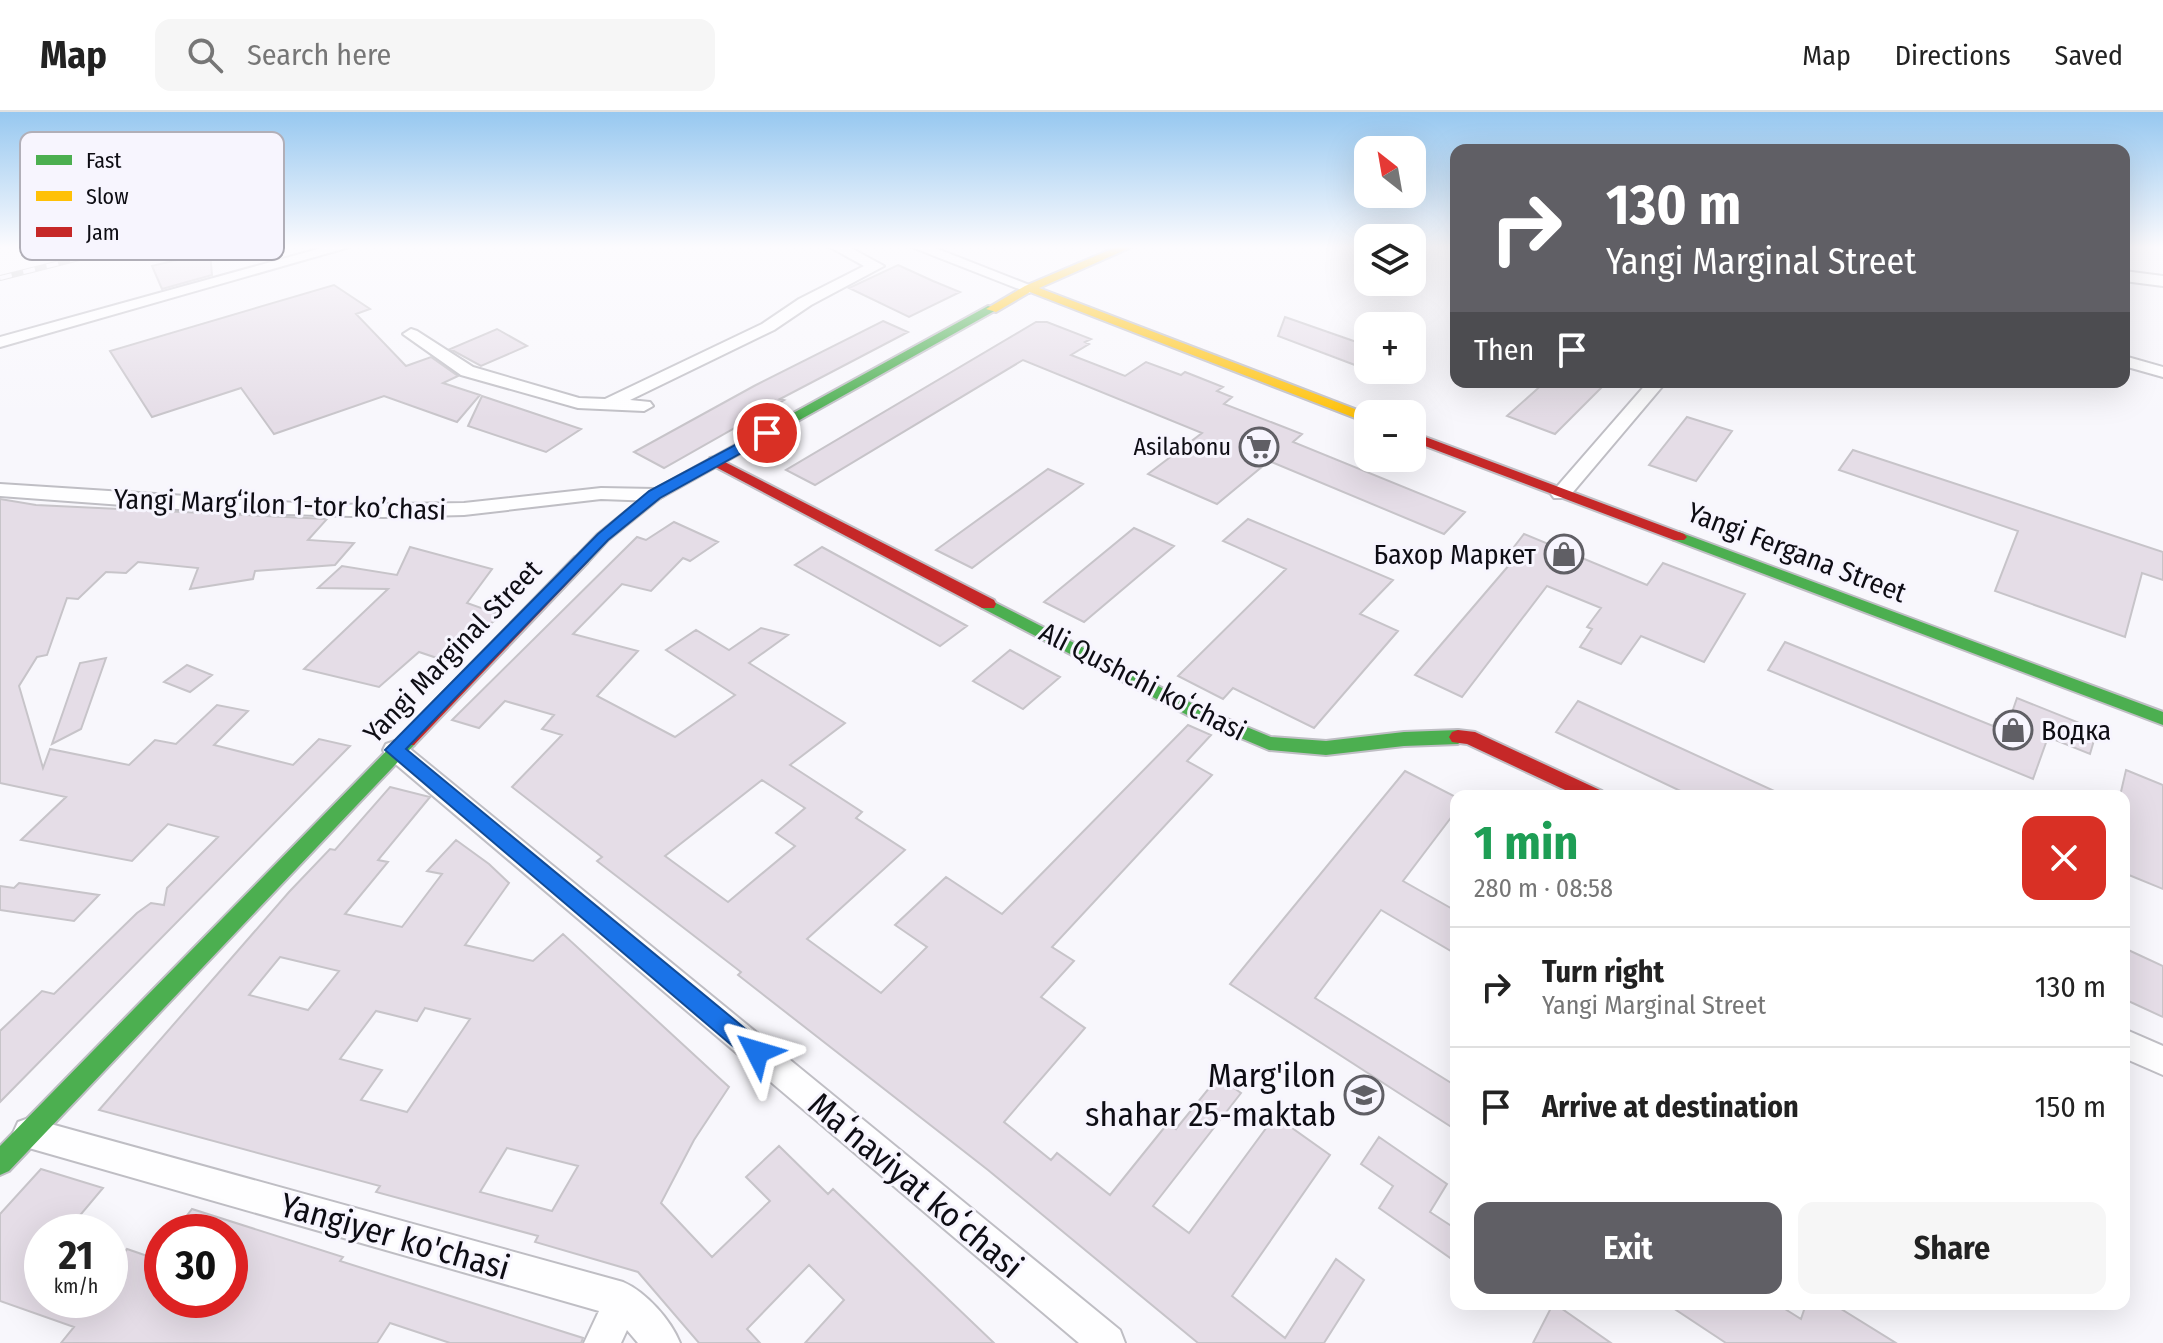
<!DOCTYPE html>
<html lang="en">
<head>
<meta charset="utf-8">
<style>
  body { margin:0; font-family:"Fira Sans Condensed",sans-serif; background:#f6f6f6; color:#222; height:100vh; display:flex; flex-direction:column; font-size:30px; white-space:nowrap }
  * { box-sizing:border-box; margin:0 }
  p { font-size:26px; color:#767676 }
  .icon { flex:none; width:44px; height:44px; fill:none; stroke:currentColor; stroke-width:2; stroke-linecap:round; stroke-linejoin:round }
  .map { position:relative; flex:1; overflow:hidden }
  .details { position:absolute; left:1450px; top:678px; width:680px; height:520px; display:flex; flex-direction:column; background:#fff; border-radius:16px; box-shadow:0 8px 32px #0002 }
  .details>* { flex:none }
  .hud { position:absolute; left:1450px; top:32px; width:680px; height:244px; border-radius:16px; box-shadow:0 8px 32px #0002; background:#605f65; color:#fff; overflow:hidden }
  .needle { width:52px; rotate:329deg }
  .buttons { position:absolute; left:1354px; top:24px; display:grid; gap:16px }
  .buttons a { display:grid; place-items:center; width:72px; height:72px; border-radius:16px; background:#fff; box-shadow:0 8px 32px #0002; font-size:40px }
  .speed { position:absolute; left:24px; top:1102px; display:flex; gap:16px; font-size:40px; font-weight:700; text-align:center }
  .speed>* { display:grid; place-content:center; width:104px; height:104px; border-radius:50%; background:#fff; box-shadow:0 8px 32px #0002; line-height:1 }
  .speed small { font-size:20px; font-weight:400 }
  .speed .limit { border:12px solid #d22; background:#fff; color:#111 }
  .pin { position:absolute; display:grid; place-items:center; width:68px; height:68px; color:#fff; margin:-34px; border:4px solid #fff; border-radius:50%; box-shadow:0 2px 8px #0007 }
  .me { position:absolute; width:88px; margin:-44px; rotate:310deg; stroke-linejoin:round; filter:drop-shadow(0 0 6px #0008) }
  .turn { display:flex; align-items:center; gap:28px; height:168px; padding:0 24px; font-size:36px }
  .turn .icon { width:104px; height:104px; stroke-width:2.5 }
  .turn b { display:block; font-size:56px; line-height:68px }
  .then { display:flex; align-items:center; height:76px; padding:0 24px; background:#0003; gap:16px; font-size:30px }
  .round { display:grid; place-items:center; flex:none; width:84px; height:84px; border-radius:16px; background:#f6f6f6 }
  .headline { display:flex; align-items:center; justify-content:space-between; height:136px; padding:0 24px }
  h1 { font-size:48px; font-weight:700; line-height:60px; color:#1e9e55 }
  .action { display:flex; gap:16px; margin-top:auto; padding:16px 24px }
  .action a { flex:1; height:92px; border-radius:16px; background:#605f65; color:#fff; font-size:32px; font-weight:700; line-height:92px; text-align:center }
  .action a+a { background:#f6f6f6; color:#222 }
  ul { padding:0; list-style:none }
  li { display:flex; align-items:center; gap:24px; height:120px; padding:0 24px; border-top:2px solid #e0e0e0 }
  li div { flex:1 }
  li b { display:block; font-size:30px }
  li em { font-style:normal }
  header { display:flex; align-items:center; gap:48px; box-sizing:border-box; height:112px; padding:0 40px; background:#fff; border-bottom:2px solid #e0e0e0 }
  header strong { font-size:38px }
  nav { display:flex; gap:44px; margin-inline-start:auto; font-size:28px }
  .search { width:560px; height:72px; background:#f6f6f6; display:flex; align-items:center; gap:20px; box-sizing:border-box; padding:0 28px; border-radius:16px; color:#767676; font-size:30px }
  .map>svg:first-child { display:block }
  .building { fill:#e5dde7; stroke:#c7c4c9; stroke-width:2; fill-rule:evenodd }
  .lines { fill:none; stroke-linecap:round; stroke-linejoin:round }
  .street-casing { stroke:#bfbec4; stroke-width:4 }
  .fast-casing { stroke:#bfbec4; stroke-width:4 }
  .slow-casing { stroke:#bfbec4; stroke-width:4 }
  .jam-casing { stroke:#bfbec4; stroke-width:4 }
  .street { fill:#fefeff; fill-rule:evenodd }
  .fast { fill:#4caf50; fill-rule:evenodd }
  .slow { fill:#ffc107; fill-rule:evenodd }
  .jam { fill:#c62828; fill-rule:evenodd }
  .rail-casing { stroke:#bdbdbf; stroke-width:6 }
  .rail { stroke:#f7f5fe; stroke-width:4; stroke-dasharray:12; stroke-linecap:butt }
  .route { fill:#1a73e8; stroke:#114b97; stroke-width:2 }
  .labels { text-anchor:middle; stroke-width:6; stroke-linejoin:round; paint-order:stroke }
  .far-poi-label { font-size:24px; fill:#0e0d14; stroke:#f7f5fe; text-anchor:end }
  .street-label { font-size:28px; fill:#0e0d14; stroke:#f7f5fe }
  .poi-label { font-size:28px; fill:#0e0d14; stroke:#f7f5fe; text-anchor:end }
  .near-poi-label { font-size:34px; fill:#0e0d14; stroke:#f7f5fe; text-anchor:end }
  .near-street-label { font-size:34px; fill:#0e0d14; stroke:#f7f5fe }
  .key { fill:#f7f5fe; stroke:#b1afb8; stroke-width:2 }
  .key-label { font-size:22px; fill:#0e0d14 }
</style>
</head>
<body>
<header>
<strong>Map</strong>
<div class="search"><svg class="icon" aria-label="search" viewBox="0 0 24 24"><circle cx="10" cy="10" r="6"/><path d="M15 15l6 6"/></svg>Search here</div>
<nav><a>Map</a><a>Directions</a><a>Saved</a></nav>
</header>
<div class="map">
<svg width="2163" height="1231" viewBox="0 0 2163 1231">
  <rect width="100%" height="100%" fill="#f8f7fc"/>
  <!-- building -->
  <path class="building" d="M210,140L212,163L162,177L152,154Z
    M898,153L933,169L960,180L909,205L849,176Z
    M334,173L370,197L356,202L406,254L431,245L458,264L443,271L480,283L457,310L384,284L274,322L241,276L152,305L110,239Z
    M1285,205L1368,234V243L1355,253L1278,224Z
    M883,209L908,220L780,287L784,288L664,356L634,340L754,274Z
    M1036,210H1047L1091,227L1085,230L1089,232L1071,243L1125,264L1146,250L1181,263L1185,260L1223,275L1217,279L1232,285L1224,292L1302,322L1293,330L1465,400L1444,422L1269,349L1217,392L1148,362L1202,321L1023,248L815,373L786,358Z
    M497,217L527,234L481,254L450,237Z
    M1545,270H1607L1555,322L1507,304Z
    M482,284L581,317L546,340L468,314Z
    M1687,305L1732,319L1696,369L1649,353Z
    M1853,338L2163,440V468L2142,461L2125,525L1995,479L2018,419L1839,358Z
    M1048,357L1083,372L972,456L936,438Z
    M0,387L36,393L327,407L308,428L354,431L335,453L255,459L253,467L190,477L198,456L138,450L126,461L106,460L78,487L67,486L47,543L37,545L19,574L43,656L50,637L129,653L155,628L176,632L217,593L248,599L214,633L293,653L319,627L350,634L0,990V919L42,879L54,882L137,801L151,791L164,793L167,776L218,725L168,712L132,749L21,728L66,685L0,671Z
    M1248,407L1393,468L1360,502L1398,519L1314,616L1233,576L1223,587L1178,564L1286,457L1223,429Z
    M674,410L718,430L690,449L683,446L651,479L622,472L573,522L638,539L597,584L675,625L735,583L666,538L696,518L729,538L761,516L788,523L749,551L845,611L790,653L862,700L856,706L905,738L807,827L881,881L927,835L895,813L946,765L1002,802L1188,613L1211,623L1187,649L1212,663L1052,835L1074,849L1041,885L1085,916L1004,1010L1051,1048L1057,1041L1110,1083L1168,1011L1176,1017L1218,965L1241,981L1153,1094L1189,1121L1275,1004L1330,1043L1232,1184L1285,1226L1336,1147L1364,1168L1324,1231H1198L988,1058L738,863L741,860L597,749L602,745L512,675L562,623L542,617L554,603L505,589L479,616L452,608L637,425L646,428ZM762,668L805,696L776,721L795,734L728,790L665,744Z
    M1134,416L1174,434L1084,510L1044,490Z
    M1524,422L1647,473L1663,451L1745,482L1704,550L1641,524L1621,552L1580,535L1592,517L1587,515L1601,496L1547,474L1462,585L1415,563L1516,445L1510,440Z
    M410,435L492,457L467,491L501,503L446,549L419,540L379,575L304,557L388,477L318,476L342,454L397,463Z
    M822,435L967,514L940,534L795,453Z
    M1785,530L1993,614L1996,607L2008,612L2017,586L2097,618L2090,642L2048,625L2033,667L1768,558Z
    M1010,538L1060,565L1023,597L973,569Z
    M106,546L81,617L52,632L80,551Z
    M187,553L212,563L190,580L164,570Z
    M1578,589L1785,684H1691L1556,620Z
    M2126,658L2163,673V777L2124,761V684H2120Z
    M1405,659L1456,685V699L1403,769L1456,799V842L1381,798L1315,886L1456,974V1018L1230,872Z
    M390,675L430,685L378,748L388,750L345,802L402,815L442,762L427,759L456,728L489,752L509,771L465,833L533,849L563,822L729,975L694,1028L661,1091L712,1145L770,1089L746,1065L779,1034L828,1082L833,1077L994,1231H805L844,1188L809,1153L747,1217L760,1231H699L638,1160L535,1130L538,1124L376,1080L380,1074L99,998L289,780L330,737L335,738ZM280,845L339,859L308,898L249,883ZM425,896L470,907L407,1000L361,988L382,958L340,947L376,899L417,909ZM507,1036L578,1054L552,1099L480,1080Z
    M19,771L99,783L74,809L0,798V774L14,776Z
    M2124,836L2163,854V905L2124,887Z
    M1379,1025L1447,1072L1430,1100L1456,1117V1150L1379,1096L1393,1074L1361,1052Z
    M41,1057L103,1076L66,1120H42V1188H110V1158L127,1137L162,1149V1188H230V1120H174L192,1097L343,1145L340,1149L583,1226L581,1231H450L390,1211L377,1231H61L74,1215L0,1189V1102Z
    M1553,1192H1555L1611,1231H1533Z
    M1667,1192H1777L1801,1207L1806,1192H1833L1896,1231H1726Z"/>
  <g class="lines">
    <!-- street casing -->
    <g class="street-casing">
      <path id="street" d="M329,134H353L0,235V225Z
        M828,134H847L884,154L811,193L774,218L630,288L650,290L653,294L644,299L578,296L461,263L403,222L411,217L417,219L473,255L579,286L605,287L762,212L799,187L864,154Z
        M909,134H930L1037,176L1029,181L1024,179Z
        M2124,159L2163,164V174L2124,169Z
        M2124,244L2163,255V265L2124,254Z
        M1648,270H1666L1568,386H1554L1551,382L1554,378Z
        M0,372L328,393L464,391L601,376L655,377L665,383L655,389L601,387L464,403L383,405L218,400L0,384Z
        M395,629L404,632L1120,1218L1125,1231H1079L386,644L383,638L386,632Z
        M2124,917L2163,934V963L2124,946Z
        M29,1006L623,1170C646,1180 671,1208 680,1231H638L627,1218L621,1231H584L599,1199L29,1036L18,1032L13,1021L18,1010Z"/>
    </g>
    <!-- fast casing -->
    <g class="fast-casing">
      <path id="fast" d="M988,194L998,197L660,386L608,428L587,451H575L573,448L598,422L650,380Z
        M1679,420L2163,600V613L1674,428V422Z
        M988,487L1203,597L1271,625L1326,629L1404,620L1458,618L1467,625L1458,632L1404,634L1326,643L1269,638L1191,605L982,496L980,492L982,488Z
        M408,621L417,628L414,633L9,1059L0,1063V1034L402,623Z"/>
    </g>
    <!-- slow casing -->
    <g class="slow-casing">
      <path id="slow" d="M1119,134H1134L1039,176L1368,302V311L1030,180L996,200L986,197L1025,174Z"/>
    </g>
    <!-- jam casing -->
    <g class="jam-casing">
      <path id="jam" d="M1412,320L1684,422L1687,425L1684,428H1674L1412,329Z
        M715,345L994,488L996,492L994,496H982L710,352V346Z
        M581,443L589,448L587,451L414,633H402L399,628L402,623L575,445Z
        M1458,618L1475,620L1602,679L1604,684H1578L1467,632L1452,630L1449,625L1452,620Z"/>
    </g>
    <!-- street -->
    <use href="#street" class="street"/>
    <!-- fast -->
    <use href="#fast" class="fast"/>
    <!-- slow -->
    <use href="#slow" class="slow"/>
    <!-- jam -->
    <use href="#jam" class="jam"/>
    <!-- rail casing -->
    <g class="rail-casing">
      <path id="rail" d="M0,166L127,134"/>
    </g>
    <!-- rail -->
    <use href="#rail" class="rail"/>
  </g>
  <!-- sky -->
  <linearGradient id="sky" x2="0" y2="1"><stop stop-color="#97c8f0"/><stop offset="0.44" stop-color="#fcfbfe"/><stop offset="1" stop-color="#fcfbfe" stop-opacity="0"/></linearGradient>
  <rect width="2163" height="307" fill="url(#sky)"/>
  <!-- route -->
  <path class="route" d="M767,316L772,318V324L660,386L608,428L406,637L765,933L768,940L765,948L757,951L749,948L385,638L598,422L649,379Z"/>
  <!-- icons -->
  <defs>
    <g id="supermarket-ring" transform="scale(2)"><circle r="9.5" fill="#f7f5fe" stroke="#605f65" stroke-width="1.5"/><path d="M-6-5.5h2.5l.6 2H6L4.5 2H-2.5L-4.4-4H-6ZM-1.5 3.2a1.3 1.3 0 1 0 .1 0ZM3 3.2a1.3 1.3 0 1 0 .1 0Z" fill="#605f65"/></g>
    <g id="shop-ring" transform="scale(2)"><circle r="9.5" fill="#f7f5fe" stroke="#605f65" stroke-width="1.5"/><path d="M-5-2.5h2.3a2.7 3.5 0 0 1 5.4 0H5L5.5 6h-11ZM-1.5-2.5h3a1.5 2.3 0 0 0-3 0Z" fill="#605f65"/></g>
    <g id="school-ring" transform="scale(2)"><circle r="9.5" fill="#f7f5fe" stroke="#605f65" stroke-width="1.5"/><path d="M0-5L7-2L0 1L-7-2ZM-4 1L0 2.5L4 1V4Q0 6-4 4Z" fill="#605f65"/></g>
  </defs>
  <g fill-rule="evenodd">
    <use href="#supermarket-ring" x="1259" y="335"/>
    <use href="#shop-ring" x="1564" y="442"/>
    <use href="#shop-ring" x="2013" y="618"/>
    <use href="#school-ring" x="1364" y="983"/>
  </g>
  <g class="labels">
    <!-- far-poi labels -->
    <g class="far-poi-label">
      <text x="1231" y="343">Asilabonu</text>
    </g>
    <!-- street labels -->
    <g class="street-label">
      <text transform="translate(280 392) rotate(2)" y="10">Yangi Margʻilon 1-tor koʼchasi</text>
      <text transform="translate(1797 440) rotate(21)" y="10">Yangi Fergana Street</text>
      <text transform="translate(452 539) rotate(-46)" y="10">Yangi Marginal Street</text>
      <text transform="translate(1143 569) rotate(27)" y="10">Ali Qushchi koʻchasi</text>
    </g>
    <!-- poi labels -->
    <g class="poi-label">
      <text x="1536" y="452">Бахор Маркет</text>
      <text x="2041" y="628" text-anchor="start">Водка</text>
    </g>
    <!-- near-poi labels -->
    <g class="near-poi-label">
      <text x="1336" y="975">Marg'ilon<tspan x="1336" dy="39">shahar 25-maktab</tspan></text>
    </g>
    <!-- near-street labels -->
    <g class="near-street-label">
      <text transform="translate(916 1073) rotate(40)" y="12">Maʻnaviyat koʻchasi</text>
      <text transform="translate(395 1124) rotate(16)" y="12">Yangiyer ko'chasi</text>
    </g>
  </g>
  <!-- legend -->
  <rect x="20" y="20" width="264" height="128" rx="12" class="key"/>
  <rect x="36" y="43" width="36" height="10" fill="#4caf50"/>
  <rect x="36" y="79" width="36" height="10" fill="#ffc107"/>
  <rect x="36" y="115" width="36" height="10" fill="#c62828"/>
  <g class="key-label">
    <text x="86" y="56">Fast</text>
    <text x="86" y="92">Slow</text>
    <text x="86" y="128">Jam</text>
  </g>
</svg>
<div class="buttons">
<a><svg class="needle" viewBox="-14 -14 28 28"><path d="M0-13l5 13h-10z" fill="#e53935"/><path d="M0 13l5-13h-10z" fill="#767676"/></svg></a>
<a><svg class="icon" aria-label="layers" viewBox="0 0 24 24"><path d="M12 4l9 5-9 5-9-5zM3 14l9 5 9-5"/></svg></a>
<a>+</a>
<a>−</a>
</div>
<div class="speed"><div>21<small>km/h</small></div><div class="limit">30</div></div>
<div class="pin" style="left:767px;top:321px;background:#d93025"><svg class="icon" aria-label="arrive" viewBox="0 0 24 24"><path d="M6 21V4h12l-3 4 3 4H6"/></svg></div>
<svg class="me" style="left:757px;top:940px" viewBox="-20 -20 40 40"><path d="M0-17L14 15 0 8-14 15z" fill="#1a73e8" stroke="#fff" stroke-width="4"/></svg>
<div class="hud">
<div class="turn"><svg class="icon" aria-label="right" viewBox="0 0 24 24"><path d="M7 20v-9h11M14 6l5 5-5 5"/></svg><div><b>130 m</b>Yangi Marginal Street</div></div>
<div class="then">Then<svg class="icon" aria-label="arrive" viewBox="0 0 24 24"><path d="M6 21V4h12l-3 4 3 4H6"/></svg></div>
</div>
<section class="details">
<div class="headline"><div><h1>1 min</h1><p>280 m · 08:58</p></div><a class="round" style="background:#d93025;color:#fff"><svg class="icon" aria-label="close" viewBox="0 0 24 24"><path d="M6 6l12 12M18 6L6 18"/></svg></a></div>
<ul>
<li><svg class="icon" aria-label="right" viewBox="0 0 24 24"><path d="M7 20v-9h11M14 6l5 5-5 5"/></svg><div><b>Turn right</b><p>Yangi Marginal Street</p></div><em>130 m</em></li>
<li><svg class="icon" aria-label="arrive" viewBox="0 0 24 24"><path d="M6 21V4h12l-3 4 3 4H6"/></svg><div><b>Arrive at destination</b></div><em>150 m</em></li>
</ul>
<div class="action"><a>Exit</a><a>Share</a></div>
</section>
</div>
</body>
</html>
